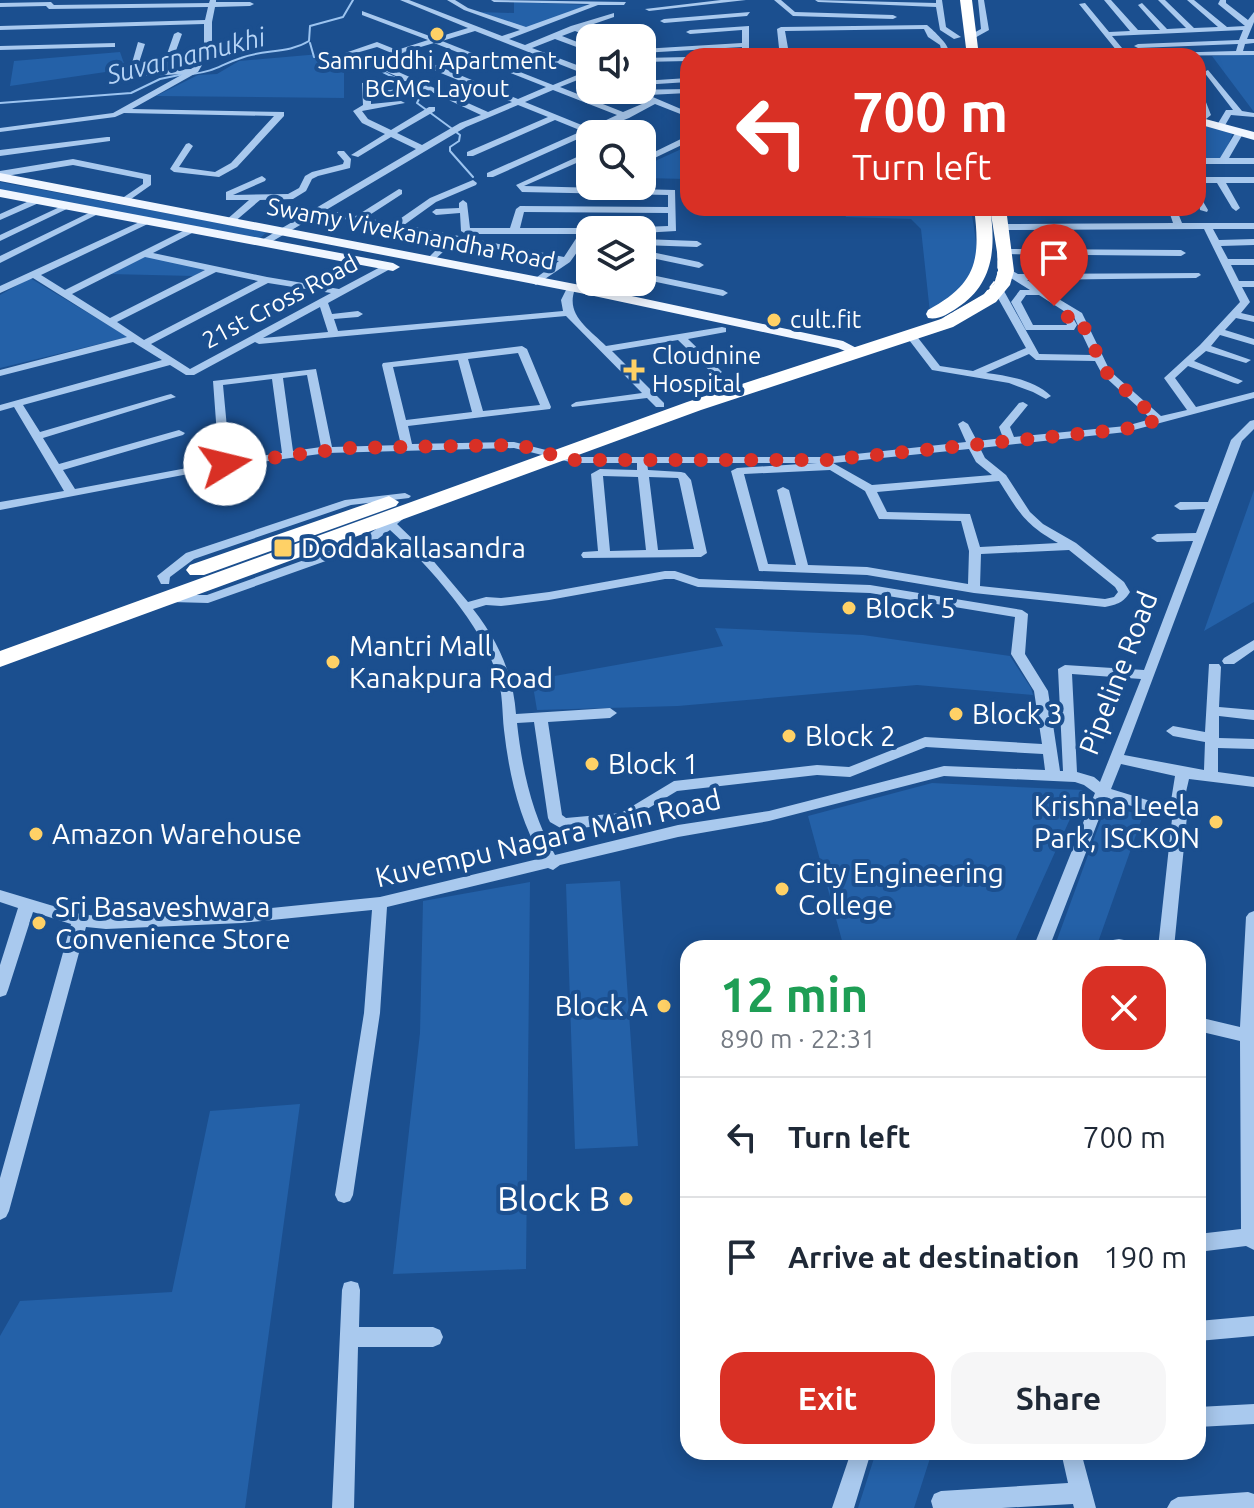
<!DOCTYPE html>
<html lang="en">
<head>
<meta charset="utf-8">
<style>
  body { margin:0; font-family:Ubuntu,sans-serif; background:#f6f6f7; color:#1f2937; height:100vh; display:flex; flex-direction:column; font-size:30px; white-space:nowrap }
  * { box-sizing:border-box; margin:0 }
  p { font-size:26px; color:#747a83 }
  .icon { flex:none; width:44px; height:44px; fill:none; stroke:currentColor; stroke-width:2; stroke-linecap:round; stroke-linejoin:round }
  .map { position:relative; flex:1; overflow:hidden }
  .drawer { position:absolute; left:680px; top:940px; width:526px; height:520px; display:flex; flex-direction:column; background:#fff; border-radius:24px; box-shadow:0 4px 20px #0003 }
  .drawer>* { flex:none }
  .banner { position:absolute; left:680px; top:48px; width:526px; height:168px; border-radius:24px; box-shadow:0 4px 20px #0003; background:#d93025; color:#fff; overflow:hidden }
  .buttons { position:absolute; left:576px; top:24px; display:grid; gap:16px }
  .buttons a { display:grid; place-items:center; width:80px; height:80px; border-radius:16px; background:#fff; box-shadow:0 4px 20px #0003; font-size:40px }
  .pin { position:absolute; display:grid; place-items:center; width:68px; height:68px; color:#fff; margin:-82px -34px; border-radius:50% 50% 50% 0; rotate:-45deg; box-shadow:0 0 8px #0007 }
  .pin .icon { rotate:45deg }
  .me { position:absolute; width:88px; margin:-44px; rotate:81deg; stroke-linejoin:round; filter:drop-shadow(0 0 6px #0008) }
  .turn { display:flex; align-items:center; gap:28px; height:168px; padding:0 40px; font-size:36px }
  .turn .icon { width:104px; height:104px; stroke-width:2.5 }
  .turn b { display:block; font-size:56px; line-height:68px }
  .round { display:grid; place-items:center; flex:none; width:84px; height:84px; border-radius:24px; background:#f6f6f7 }
  .overview { display:flex; align-items:center; justify-content:space-between; height:136px; padding:0 40px }
  h1 { font-size:48px; font-weight:600; line-height:60px; color:#1e9e55 }
  .action { display:flex; gap:16px; margin-top:auto; padding:16px 40px }
  .action a { flex:1; height:92px; border-radius:24px; background:#d93025; color:#fff; font-size:32px; font-weight:600; line-height:92px; text-align:center }
  .action a+a { background:#f6f6f7; color:#1f2937 }
  ul { padding:0; list-style:none }
  li { display:flex; align-items:center; gap:24px; height:120px; padding:0 40px; border-top:2px solid #e0e1e3 }
  li div { flex:1 }
  li b { display:block; font-size:30px }
  li em { font-style:normal }
  .map>svg:first-child { display:block }
  .green { fill:#2461a8 }
  .lines { fill:none; stroke-linecap:round; stroke-linejoin:round }
  .stream { stroke:#9cc4f0; stroke-width:2 }
  .minor { fill:#a9c9ee; fill-rule:evenodd }
  .major { fill:#f0f6ff; fill-rule:evenodd }
  .highway { fill:#fff; fill-rule:evenodd }
  .rail-far1 { stroke:#fff; stroke-width:2; stroke-dasharray:8 3; stroke-linecap:butt }
  .rail { stroke:#fff; stroke-width:3; stroke-dasharray:14 6; stroke-linecap:butt }
  .route { stroke:#d93025; stroke-width:14; stroke-dasharray:0 25.2 }
  .poi-dot { fill:#ffd166; stroke:#1b4f8f; stroke-width:3 }
  .labels { text-anchor:middle; stroke-width:8; stroke-linejoin:round; paint-order:stroke }
  .far-poi-label { font-size:24px; fill:#fff; stroke:#1b4f8f; text-anchor:start }
  .far-street-label { font-size:24px; fill:#fff; stroke:#1b4f8f }
  .far-water-label { font-size:26px; font-style:italic; fill:#b5d3f5; stroke:#1b4f8f }
  .poi-label { font-size:28px; fill:#fff; stroke:#1b4f8f; text-anchor:start }
  .street-label { font-size:28px; fill:#fff; stroke:#1b4f8f }
  .near-poi-label { font-size:34px; fill:#fff; stroke:#1b4f8f; text-anchor:end }
</style>
</head>
<body>
<div class="map">
<svg width="1254" height="1508" viewBox="0 0 1254 1508">
  <rect width="100%" height="100%" fill="#1b4f8f"/>
  <!-- green -->
  <path class="green" d="M514,2L588,5L526,28L479,12L514,13Z
    M120,52L126,69L10,86L14,61Z
    M320,54L344,69V98L156,96L198,75L217,74L239,61Z
    M1254,54V112L1212,56Z
    M1198,123L1233,133L1222,160L1199,159Z
    M688,146V179L642,178V167Z
    M0,182L267,232L259,239L0,190Z
    M842,208H971C981,276 984,269 930,313L921,229L911,219L846,217Z
    M144,256L206,269L194,276L109,274Z
    M30,278L128,337L0,368V295Z
    M1254,490V602L1204,631Z
    M715,628L863,635L1010,656L1031,688L1033,695L917,685L678,706L537,710L532,680L723,646Z
    M932,783L1083,790L1012,948H844L808,816Z
    M1106,806L1143,815L1096,948H1054Z
    M620,881L638,1146L575,1149L566,884Z
    M530,882L526,1269L393,1274L420,1033L423,901Z
    M300,1104L245,1508H0V1336L20,1301L172,1292L210,1111Z
    M876,1452H932L914,1508H858Z"/>
  <g class="lines">
    <!-- stream -->
    <path class="stream" d="M310,43L314,57L355,58L395,78
      M192,74C217,71 219,65 241,58C264,49 288,54 309,41L310,26L343,17L353,0
      M415,91L420,97L417,103L451,128
      M0,103L131,93L160,79L184,74
      M456,132L460,135L459,141L450,147V151L473,177"/>
    <!-- minor -->
    <path class="minor" d="M210,0H216V2H250L254,4L250,6L215,7L212,22V48L198,72L132,109L284,112V116L237,167L219,177L174,172L170,169L186,144L189,143L193,146L179,167L215,172L231,163L274,116L124,113L115,117L0,132V128L113,113L183,74L128,77L138,42L145,44L136,72L161,71L174,34L178,32L182,34L169,70L191,69L204,48V24L0,30V26L205,20L208,7L49,9L46,6L0,7V3L51,2L54,5L209,3Z
      M400,0H409L502,36L520,30L464,10L447,0H455L468,8L526,27L590,4L494,2L491,0L626,2L624,5H598L509,39L525,45L571,26L614,13V17L582,28L605,38H594L575,31L562,36L590,47V52L555,39L532,48L590,70V75L560,87L623,112L649,101L626,90L688,89V93L648,95L688,112V117L655,104L629,118L596,131L601,134H589L493,177H487V173L582,131L555,120L473,156H467V152L548,117L518,105L466,127L326,210L356,216L399,189L402,190V194L365,218L394,223L430,198L473,180L477,183L476,185L436,202L404,225L564,257L579,234H466L461,231L460,213L436,215L432,212L436,209L459,208V203L463,200L467,203L470,228H510L516,209L520,206L668,207V195L522,192L516,185L590,151V157L524,186L675,190L676,231L642,233V230H637L642,227L668,226V213L524,212L520,228H583L588,224L594,230H590V234L570,262L536,285L531,282L533,280L559,261L455,241L431,263L426,260L447,239L319,214L266,245H260V241L416,149L391,137L358,157L351,155L385,134L362,123L353,111L363,105L362,83L398,77L345,53L377,42L397,50L428,40L362,15V11L435,38L468,28ZM475,31L582,73L553,85L442,41ZM434,43L546,87L518,99L404,52ZM377,47L512,102L488,112L356,53ZM406,81L417,86L370,93V85ZM425,89L481,115L460,123L422,145L397,133L435,111V107H429L391,130L368,119L362,111L405,103L401,101L371,104V98ZM553,90L617,115L589,128L525,102Z
      M721,0H746L649,11L645,9Z
      M774,0H781L795,12L893,15L897,17L893,19L793,16Z
      M815,0L936,3V0H942L946,27L961,37L954,39L940,30L936,7L818,2Z
      M978,0H984L989,30L971,40L967,38L968,36L981,29Z
      M1104,0H1111L1138,30H1160L1138,5L1142,3L1167,29L1186,28L1158,0H1165L1194,28L1218,27L1187,0H1194L1227,27L1245,26L1218,4L1220,0H1226V3L1248,20L1254,12V22L1247,39H1254V43L1245,44L1243,51H1254V55L1121,56L1079,4L1085,3L1109,32L1130,31ZM1243,30L1239,40L1138,44L1134,46L1138,48L1238,44L1236,51L1127,54L1112,36Z
      M750,12L747,16L664,23L660,21L664,19Z
      M927,25C931,28 948,44 948,49H962V53L787,52L779,48L777,29L781,27ZM924,29L928,37L940,45L941,49L788,48L785,31Z
      M749,26V56H741L742,47L642,53V49L742,43V30L690,34L686,32L690,30Z
      M115,43V47H112L0,50V46Z
      M972,49L1097,54L1101,56L969,53V49Z
      M688,57V61L642,62V58Z
      M1208,70L1242,111L1254,113V117L1231,115L1224,127H1218L1217,125L1226,110H1233L1204,72Z
      M688,78V82L642,85V81Z
      M1198,90L1202,92L1211,115L1201,123H1198L1203,115L1198,102Z
      M1237,130L1244,132L1229,158H1254V164H1198V158H1220Z
      M107,137H110V141L0,156V150Z
      M685,137H688V142L642,164V158Z
      M338,151H344L351,159L350,168L318,176L312,179L306,191L293,199L260,200L233,223L225,221L249,200H226V192L262,176L266,179L265,181L233,195L288,194L299,188L305,176L312,172L343,164L344,161L337,153Z
      M73,159L151,175V185L124,204L121,203V199L143,184V179L73,165L0,177V171Z
      M1198,177H1254V183H1226L1240,208L1236,211L1232,208L1217,183H1198Z
      M38,197L41,198V202L0,220V214Z
      M1198,197L1201,198L1208,210L1207,212L1200,210Z
      M66,204L73,206L0,241V235Z
      M1168,208H1176L1182,223H1254V229H1213L1219,240L1254,239V245L1221,246L1228,259H1254V265H1231L1239,281H1254V287H1242L1250,302L1241,313L1254,316V322L1236,318L1225,330L1254,339V345L1220,335L1211,346L1251,360L1246,363L1206,351L1194,361L1243,381L1238,384L1234,383L1188,366L1175,378L1196,407L1254,392V398L1126,432L980,448L985,458L1006,475L1030,512L1043,524L1076,543L1124,582L1130,592C1123,603 1118,604 1105,607L974,593L867,575L759,571L731,471L737,468L817,463H647L648,470L681,472L685,473L691,480L707,553L701,557L583,558L581,555L583,552L598,551L591,474L600,469L637,470V463H574L514,448L327,453L225,467L0,510V502L64,491L14,407L0,411V405L162,360L133,342L0,376V370L127,337L33,278L0,293V286L146,219L154,221L41,275L65,290L193,226L198,229L196,231L153,253L267,277L339,289L386,264H392V268L328,303L332,314L358,311L363,314L358,317L334,319L338,331L563,311L561,300L568,286L576,288L590,275L592,282L583,291L575,289C565,315 589,329 606,346L722,327L726,328V332L688,339L722,372L717,375L713,374L678,340L612,351L664,403V407H656L647,398L572,407L571,405L576,402L642,393L566,316L259,344L255,342L194,375H186L170,365L23,405L40,432L167,395L171,394L176,397L43,438L59,464L179,430L185,433L183,435L63,470L75,489L219,462L213,381L316,369L332,447L401,445L382,365L383,363L522,346L527,349L551,407L550,409L408,426L412,444L514,442L574,457H828L966,442L958,424L963,421L968,424L977,441L1003,438L999,427L1019,403L1023,402L1028,405L1010,427L1014,437L1126,426L1151,419L1102,374L1095,361L1036,360L1029,354L986,373C1009,376 1034,380 1051,396L1046,399L1033,392L1009,383L932,370L906,336L915,334L940,366L973,371L1026,348L994,291L999,288L1004,291L1039,354L1092,355L1074,317L1072,316L1077,325L1074,330H1026L1011,302L1020,290H1030L1003,273V269H1009L1018,274L1199,273L1201,275L1196,278L1027,280L1082,313L1110,371L1161,416L1187,410L1164,378L1200,345L1240,302L1204,229L1002,230L997,227L1002,224L1173,223ZM145,257L205,270L110,318L72,294ZM216,272L258,281L144,340L117,322ZM268,283L331,293L190,369L151,344ZM1026,295H1039L1070,315L1063,317L1067,325H1033L1021,302ZM320,307L328,332L263,338ZM518,353L540,405L483,411L468,359ZM458,360L472,412L406,420L393,367ZM307,375L321,447L293,451L283,378ZM272,379L282,453L230,460L223,385ZM969,449L976,462L992,475L872,485L833,463ZM830,470L865,491L879,519L961,521L969,551L968,584L867,567L808,565L789,490L783,487L777,490L796,565L768,564L744,474ZM603,476L638,477L646,550L610,551ZM649,477L678,478L679,480L694,549L658,550ZM999,481C1019,512 1024,524 1058,543L980,547L970,514L887,512L877,492ZM1069,550L1115,587L1118,592L1114,597L1105,599L980,586L981,554Z
      M95,210L102,212L0,263V256Z
      M642,239L697,241L702,244L697,247L642,245Z
      M1005,249L1181,250L1186,253L1181,256L1002,254V250Z
      M642,250L699,262L704,265L699,268L642,256Z
      M642,273L723,290L728,293L723,296L642,279Z
      M1254,420V429L1242,441L1124,755L1204,770L1205,742L1173,736L1166,731L1173,726L1205,732L1209,664H1219L1221,667L1219,707L1254,710V720L1219,716V738L1254,739V749L1218,748V772L1254,777V787L1189,779L1183,805L1178,810L1185,812L1187,816L1174,948H1158L1172,819L1107,798L1049,948H1033L1095,793L1084,785L1075,782L944,776L769,821L678,837L560,865L553,870L548,868L387,907L380,1013L353,1195L350,1201L344,1203L338,1201L335,1195L364,1013L372,910L242,923L106,929L86,927L9,1211L6,1217L0,1220V1178L71,924L33,912L8,990L6,995L0,997V965L18,908L0,902V890L80,914L106,917L242,911L380,897L542,858C519,819 509,774 504,730C502,712 503,693 497,675C483,626 428,565 390,530L368,546L208,603L172,602L166,598L168,595H207L360,540L397,515L403,519L397,524L425,551L468,602L486,597L501,598L549,592L665,571H675L699,579L870,585L1022,610L1028,614L1025,654L1048,691L1060,771H1063L1058,669L1065,665L1144,670L1193,541L1157,542L1151,538L1157,534L1196,533L1205,509L1180,510L1174,506L1180,502H1208L1231,440L1250,421ZM665,579H674L698,587L870,593L1015,617L1011,654L1034,691L1042,744L925,737L849,767L817,765L674,781L621,813L566,818L562,815L548,722L610,718L617,713L610,708L516,714C513,673 498,641 473,609L486,605L501,606L549,600ZM1072,674L1141,679L1100,782L1094,777L1077,772ZM534,722L548,818L550,822L564,830L624,823L677,791L817,775L850,777L926,747L1043,754L1045,770L944,766L769,811L678,825L555,855C532,815 522,769 517,723ZM1121,764L1175,776L1170,807L1111,789Z
      M405,493L411,496L409,498L351,505L194,559L170,577L169,584H161L157,576L186,553L345,500Z
      M1254,640V650L1234,664H1224L1222,661L1224,658Z
      M1254,911V1250L1246,1246L1198,1252V1234L1241,1229L1240,1041L1198,1031V1017L1240,1027L1246,917L1249,913Z
      M1119,939L1139,943L1141,948H1113L1111,945L1113,940Z
      M351,1281L358,1283L360,1290L359,1327H433L440,1330L443,1337L440,1344L433,1347H358L354,1508H332L342,1290L344,1283Z
      M1254,1316V1336L1198,1341V1321Z
      M1254,1404V1424L1198,1427V1407Z
      M851,1452H871L854,1508H832Z
      M1061,1452H1081L1096,1508H1074L1073,1504L1002,1508H933L931,1501L934,1494L941,1491L1068,1483Z
      M1248,1492L1254,1494V1508H1167L1171,1501L1178,1497Z"/>
    <!-- major -->
    <path class="major" d="M1198,117L1254,132V140L1198,124Z
      M0,173L580,285L843,341L864,352L857,356L838,348L580,293L0,181Z
      M0,189L393,263L400,267L393,271L0,197Z"/>
    <!-- highway -->
    <path class="highway" d="M960,0H972L979,56H967Z
      M974,208H990C996,248 994,284 957,308C948,314 939,320 928,318L926,314L928,310C976,284 981,261 974,208Z
      M990,208H1006L1014,271L1010,285L996,302L953,327L701,410L0,667V651L687,402L941,319L984,294L994,284L998,271L997,252Z
      M389,496L399,502L396,506L204,575H190L186,570L190,565Z"/>
    <!-- rail-far1 -->
    <path class="rail-far1" d="M962,0L969,56
      M281,552L626,427L936,323L984,296L998,277L999,252L993,208"/>
    <!-- rail -->
    <path class="rail" d="M0,654L286,550"/>
  </g>
  <g class="lines">
    <!-- route -->
    <path class="route" d="M225,464L347,448L514,445C535,447 552,457 574,460H828L1126,429L1158,420L1106,372L1078,315L1068,317L1054,306"/>
  </g>
  <!-- markers -->
  <g class="poi-dot">
    <circle cx="437" cy="34" r="8"/>
    <circle cx="774" cy="320" r="8"/>
    <path d="M630 358h8v8h8v8h-8v8h-8v-8h-8v-8h8z"/>
    <rect x="273" y="538" width="20" height="20" rx="4"/>
    <circle cx="849" cy="608" r="8"/>
    <circle cx="333" cy="662" r="8"/>
    <circle cx="956" cy="714" r="8"/>
    <circle cx="789" cy="736" r="8"/>
    <circle cx="592" cy="764" r="8"/>
    <circle cx="1216" cy="822" r="8"/>
    <circle cx="36" cy="834" r="8"/>
    <circle cx="782" cy="889" r="8"/>
    <circle cx="39" cy="923" r="8"/>
    <circle cx="664" cy="1006" r="8"/>
    <circle cx="626" cy="1199" r="8"/>
  </g>
  <g class="labels">
    <!-- far-poi labels -->
    <g class="far-poi-label">
      <text x="437" y="69" text-anchor="middle">Samruddhi Apartment<tspan x="437" dy="28">BCMC Layout</tspan></text>
      <text x="790" y="328">cult.fit</text>
      <text x="652" y="364">Cloudnine<tspan x="652" dy="28">Hospital</tspan></text>
    </g>
    <!-- far-street labels -->
    <g class="far-street-label">
      <text transform="translate(411 234) rotate(11)" y="8">Swamy Vivekanandha Road</text>
      <text transform="translate(280 302) rotate(-28)" y="8">21st Cross Road</text>
    </g>
    <!-- far-water labels -->
    <g class="far-water-label">
      <text transform="translate(186 56) rotate(-14)" y="9">Suvarnamukhi</text>
    </g>
    <!-- poi labels -->
    <g class="poi-label">
      <text x="301" y="558">Doddakallasandra</text>
      <text x="865" y="618">Block 5</text>
      <text x="349" y="656">Mantri Mall<tspan x="349" dy="32">Kanakpura Road</tspan></text>
      <text x="972" y="724">Block 3</text>
      <text x="805" y="746">Block 2</text>
      <text x="608" y="774">Block 1</text>
      <text x="1200" y="816" text-anchor="end">Krishna Leela<tspan x="1200" dy="32">Park, ISCKON</tspan></text>
      <text x="52" y="844">Amazon Warehouse</text>
      <text x="798" y="883">City Engineering<tspan x="798" dy="32">College</tspan></text>
      <text x="55" y="917">Sri Basaveshwara<tspan x="55" dy="32">Convenience Store</tspan></text>
      <text x="648" y="1016" text-anchor="end">Block A</text>
    </g>
    <!-- street labels -->
    <g class="street-label">
      <text transform="translate(1118 673) rotate(-69)" y="10">Pipeline Road</text>
      <text transform="translate(548 838) rotate(-13)" y="10">Kuvempu Nagara Main Road</text>
    </g>
    <!-- near-poi labels -->
    <g class="near-poi-label">
      <text x="610" y="1211">Block B</text>
    </g>
  </g>
</svg>
<div class="buttons">
<a><svg class="icon" aria-label="sound" viewBox="0 0 24 24"><path d="M4 9h4l5-4v14l-5-4H4zM17 9q2 3 0 6"/></svg></a>
<a><svg class="icon" aria-label="search" viewBox="0 0 24 24"><circle cx="10" cy="10" r="6"/><path d="M15 15l6 6"/></svg></a>
<a><svg class="icon" aria-label="layers" viewBox="0 0 24 24"><path d="M12 4l9 5-9 5-9-5zM3 14l9 5 9-5"/></svg></a>
</div>
<div class="pin" style="left:1054px;top:306px;background:#d93025"><svg class="icon" aria-label="arrive" viewBox="0 0 24 24"><path d="M6 21V4h12l-3 4 3 4H6"/></svg></div>
<svg class="me" style="left:225px;top:464px" viewBox="-20 -20 40 40"><circle r="19" fill="#fff"/><path d="M0-13L10 11 0 6-10 11z" fill="#d93025"/></svg>
<div class="banner">
<div class="turn"><svg class="icon" aria-label="left" viewBox="0 0 24 24"><path d="M17 20v-9H6M10 6l-5 5 5 5"/></svg><div><b>700 m</b>Turn left</div></div>
</div>
<section class="drawer">
<div class="overview"><div><h1>12 min</h1><p>890 m · 22:31</p></div><a class="round" style="background:#d93025;color:#fff"><svg class="icon" aria-label="close" viewBox="0 0 24 24"><path d="M6 6l12 12M18 6L6 18"/></svg></a></div>
<ul>
<li><svg class="icon" aria-label="left" viewBox="0 0 24 24"><path d="M17 20v-9H6M10 6l-5 5 5 5"/></svg><div><b>Turn left</b></div><em>700 m</em></li>
<li><svg class="icon" aria-label="arrive" viewBox="0 0 24 24"><path d="M6 21V4h12l-3 4 3 4H6"/></svg><div><b>Arrive at destination</b></div><em>190 m</em></li>
</ul>
<div class="action"><a>Exit</a><a>Share</a></div>
</section>
</div>
</body>
</html>
